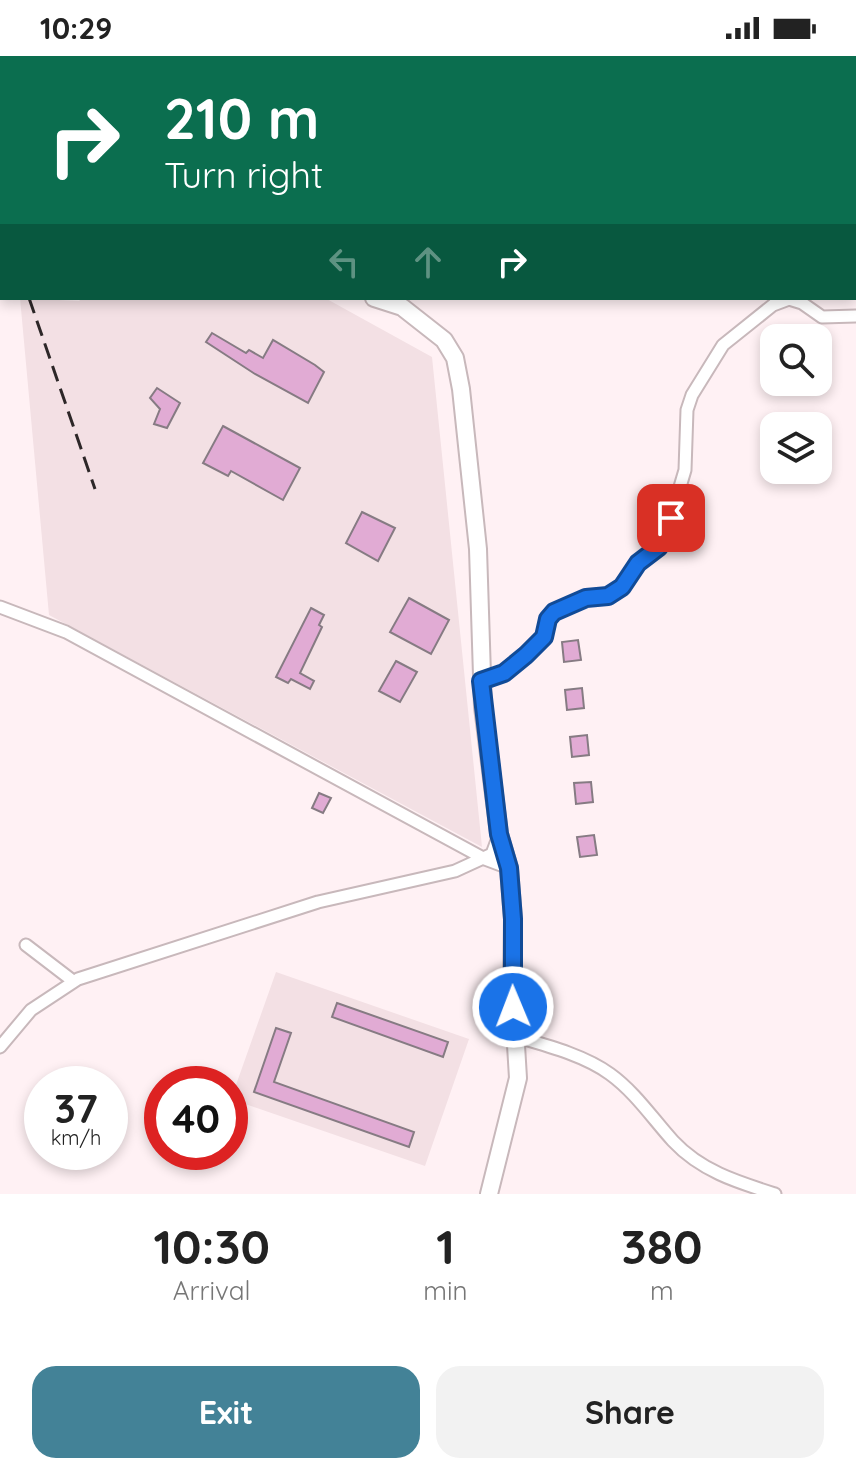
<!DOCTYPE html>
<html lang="en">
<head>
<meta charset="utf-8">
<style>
  body { margin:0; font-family:Quicksand,sans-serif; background:#f2f2f2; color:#222; height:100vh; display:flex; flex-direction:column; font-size:30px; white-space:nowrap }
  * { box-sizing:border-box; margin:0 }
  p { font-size:26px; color:#767676 }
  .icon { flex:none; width:44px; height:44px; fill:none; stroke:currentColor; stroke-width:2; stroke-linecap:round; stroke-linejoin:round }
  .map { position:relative; height:1138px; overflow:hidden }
  .sheet { display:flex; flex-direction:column; background:#fff; flex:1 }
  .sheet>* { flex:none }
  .guide { position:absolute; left:0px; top:0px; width:856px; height:244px; box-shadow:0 4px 12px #0003; background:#0b6e4f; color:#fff; overflow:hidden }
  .buttons { position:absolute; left:760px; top:268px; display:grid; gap:16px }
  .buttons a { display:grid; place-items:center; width:72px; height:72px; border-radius:16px; background:#fff; box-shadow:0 4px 12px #0003; font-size:40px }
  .speed { position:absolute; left:24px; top:1010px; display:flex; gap:16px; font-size:40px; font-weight:700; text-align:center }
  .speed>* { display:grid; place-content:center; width:104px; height:104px; border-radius:50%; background:#fff; box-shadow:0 4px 12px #0003; line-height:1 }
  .speed small { font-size:20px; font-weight:400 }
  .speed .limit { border:12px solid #d22; background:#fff; color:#111 }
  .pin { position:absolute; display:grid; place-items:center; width:68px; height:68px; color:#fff; margin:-34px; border-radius:16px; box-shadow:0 4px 12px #0006 }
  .me { position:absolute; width:88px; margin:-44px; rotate:359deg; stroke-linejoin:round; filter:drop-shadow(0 0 6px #0008) }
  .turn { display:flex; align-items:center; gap:28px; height:168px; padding:0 32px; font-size:36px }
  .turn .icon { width:104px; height:104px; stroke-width:2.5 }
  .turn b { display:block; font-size:56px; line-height:68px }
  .lanes { display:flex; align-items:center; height:76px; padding:0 32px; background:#0003; justify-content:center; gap:40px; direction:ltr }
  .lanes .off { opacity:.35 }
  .eta { display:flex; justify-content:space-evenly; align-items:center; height:136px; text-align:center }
  .eta b { font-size:48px; font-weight:700; line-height:56px }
  .button { display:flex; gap:16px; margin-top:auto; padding:16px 32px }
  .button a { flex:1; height:92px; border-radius:24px; background:#438297; color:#fff; font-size:32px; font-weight:700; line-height:92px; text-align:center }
  .button a+a { background:#f2f2f2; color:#222 }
  .status { display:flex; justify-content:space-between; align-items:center; height:56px; padding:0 40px; background:#fff; direction:ltr }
  .status svg { height:22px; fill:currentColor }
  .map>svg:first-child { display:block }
  .built { fill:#f3e0e4 }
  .building { fill:#e1abd4; stroke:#867b83; stroke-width:2 }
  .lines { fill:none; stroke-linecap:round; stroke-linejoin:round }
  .street-casing { stroke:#c8b8bb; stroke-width:15 }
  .secondary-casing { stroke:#c8b8bb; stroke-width:20 }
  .street { stroke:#fff; stroke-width:11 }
  .secondary { stroke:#fff; stroke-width:16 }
  .rail { stroke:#2d2728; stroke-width:3; stroke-dasharray:16 8; stroke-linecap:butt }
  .route-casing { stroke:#114b97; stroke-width:20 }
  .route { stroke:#1a73e8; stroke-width:14 }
</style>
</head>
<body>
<div class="status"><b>10:29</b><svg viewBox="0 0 49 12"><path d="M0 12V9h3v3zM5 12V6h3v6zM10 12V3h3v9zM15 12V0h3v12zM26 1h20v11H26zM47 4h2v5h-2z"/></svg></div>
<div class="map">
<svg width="856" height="1138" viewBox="0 0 856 1138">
  <rect width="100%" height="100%" fill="#fff1f4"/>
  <!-- built -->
  <path class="built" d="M20,242L79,245L82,242H325L432,301L482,791L49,559Z
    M276,916L469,983L425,1110L231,1043Z"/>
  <!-- building -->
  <path class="building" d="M212,277L246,297L249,294L263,302L273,284L315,309L324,316L308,347L255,318L206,286Z
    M157,332L180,347L167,372L154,368L160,353L150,342Z
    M223,370L300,412L283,444L231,415L228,420L203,407Z
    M362,456L395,472L378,505L346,487Z
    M409,542L449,564L431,598L390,576Z
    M311,552L324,559L319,569L322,571L300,617L314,625L310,633L291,623L288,627L276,621Z
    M578,584L581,604L564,606L562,586Z
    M396,605L417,616L400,646L379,635Z
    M582,632L584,652L567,654L565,634Z
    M587,679L589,699L572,701L570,681Z
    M591,726L593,746L576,748L574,727Z
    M319,737L331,742L323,757L312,752Z
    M594,779L597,799L580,801L577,781Z
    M337,947L448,986L443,1001L332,961Z
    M276,972L291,977L274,1026L414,1076L409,1091L254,1036Z"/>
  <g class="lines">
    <!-- street casing -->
    <g class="street-casing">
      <path id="street" d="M40,0L45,2
        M531,0V2
        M760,0L761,2
        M827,2L828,0
        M0,102L2,100
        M854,115H856
        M0,551L66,576L485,803L509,812
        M481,625C503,617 528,604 542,583C548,574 545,562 555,556C574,543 596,545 614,537L638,507L659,491L666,478L685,414L687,354L692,339L723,289L773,249L789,243L802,247L822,261L856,260
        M26,889L73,925
        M514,980C545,989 584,999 610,1018C635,1036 653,1063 673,1085C701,1115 737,1126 775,1138
        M0,991L31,954L78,923L318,846L455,815L492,798L499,779"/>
    </g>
    <!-- secondary casing -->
    <g class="secondary-casing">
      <path id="secondary" d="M167,2L168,0
        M374,242L402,251L444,284L455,302L461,333L478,493L483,651L499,778L509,812L513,863L512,923L518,1022L489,1138"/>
    </g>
    <!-- street -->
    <use href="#street" class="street"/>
    <!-- secondary -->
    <use href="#secondary" class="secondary"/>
    <!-- rail -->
    <path class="rail" d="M0,193L2,195
      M29,242L95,433"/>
  </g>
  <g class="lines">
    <!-- route casing -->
    <g class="route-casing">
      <path id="route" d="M513,951V863L509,812L499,778L481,625L504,617L526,599L544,581L548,563L554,556L586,542L608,540L622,531L638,507L659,491L671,462"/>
    </g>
    <!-- route -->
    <use href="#route" class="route"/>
  </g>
</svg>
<div class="buttons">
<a><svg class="icon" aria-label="search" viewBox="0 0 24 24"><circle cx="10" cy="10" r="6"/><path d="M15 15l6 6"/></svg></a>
<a><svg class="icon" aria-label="layers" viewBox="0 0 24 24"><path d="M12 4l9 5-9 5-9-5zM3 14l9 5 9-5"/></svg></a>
</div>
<div class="speed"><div>37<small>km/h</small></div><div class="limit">40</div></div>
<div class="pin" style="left:671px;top:462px;background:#d93025"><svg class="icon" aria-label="arrive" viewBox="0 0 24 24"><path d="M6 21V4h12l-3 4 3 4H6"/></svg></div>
<svg class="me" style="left:513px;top:951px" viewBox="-20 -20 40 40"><circle r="17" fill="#1a73e8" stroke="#fff" stroke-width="3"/><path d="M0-11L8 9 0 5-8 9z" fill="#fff"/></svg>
<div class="guide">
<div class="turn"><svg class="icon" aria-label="right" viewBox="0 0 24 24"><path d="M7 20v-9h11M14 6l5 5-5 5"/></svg><div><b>210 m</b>Turn right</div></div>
<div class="lanes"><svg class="icon off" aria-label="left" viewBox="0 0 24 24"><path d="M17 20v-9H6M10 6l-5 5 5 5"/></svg><svg class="icon off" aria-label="ahead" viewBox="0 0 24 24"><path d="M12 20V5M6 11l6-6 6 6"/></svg><svg class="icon" aria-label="right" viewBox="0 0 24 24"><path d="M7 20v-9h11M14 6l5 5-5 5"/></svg></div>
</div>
</div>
<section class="sheet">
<div class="eta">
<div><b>10:30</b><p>Arrival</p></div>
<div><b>1</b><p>min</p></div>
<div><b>380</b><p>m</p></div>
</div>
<div class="button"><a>Exit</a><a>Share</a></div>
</section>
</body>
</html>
